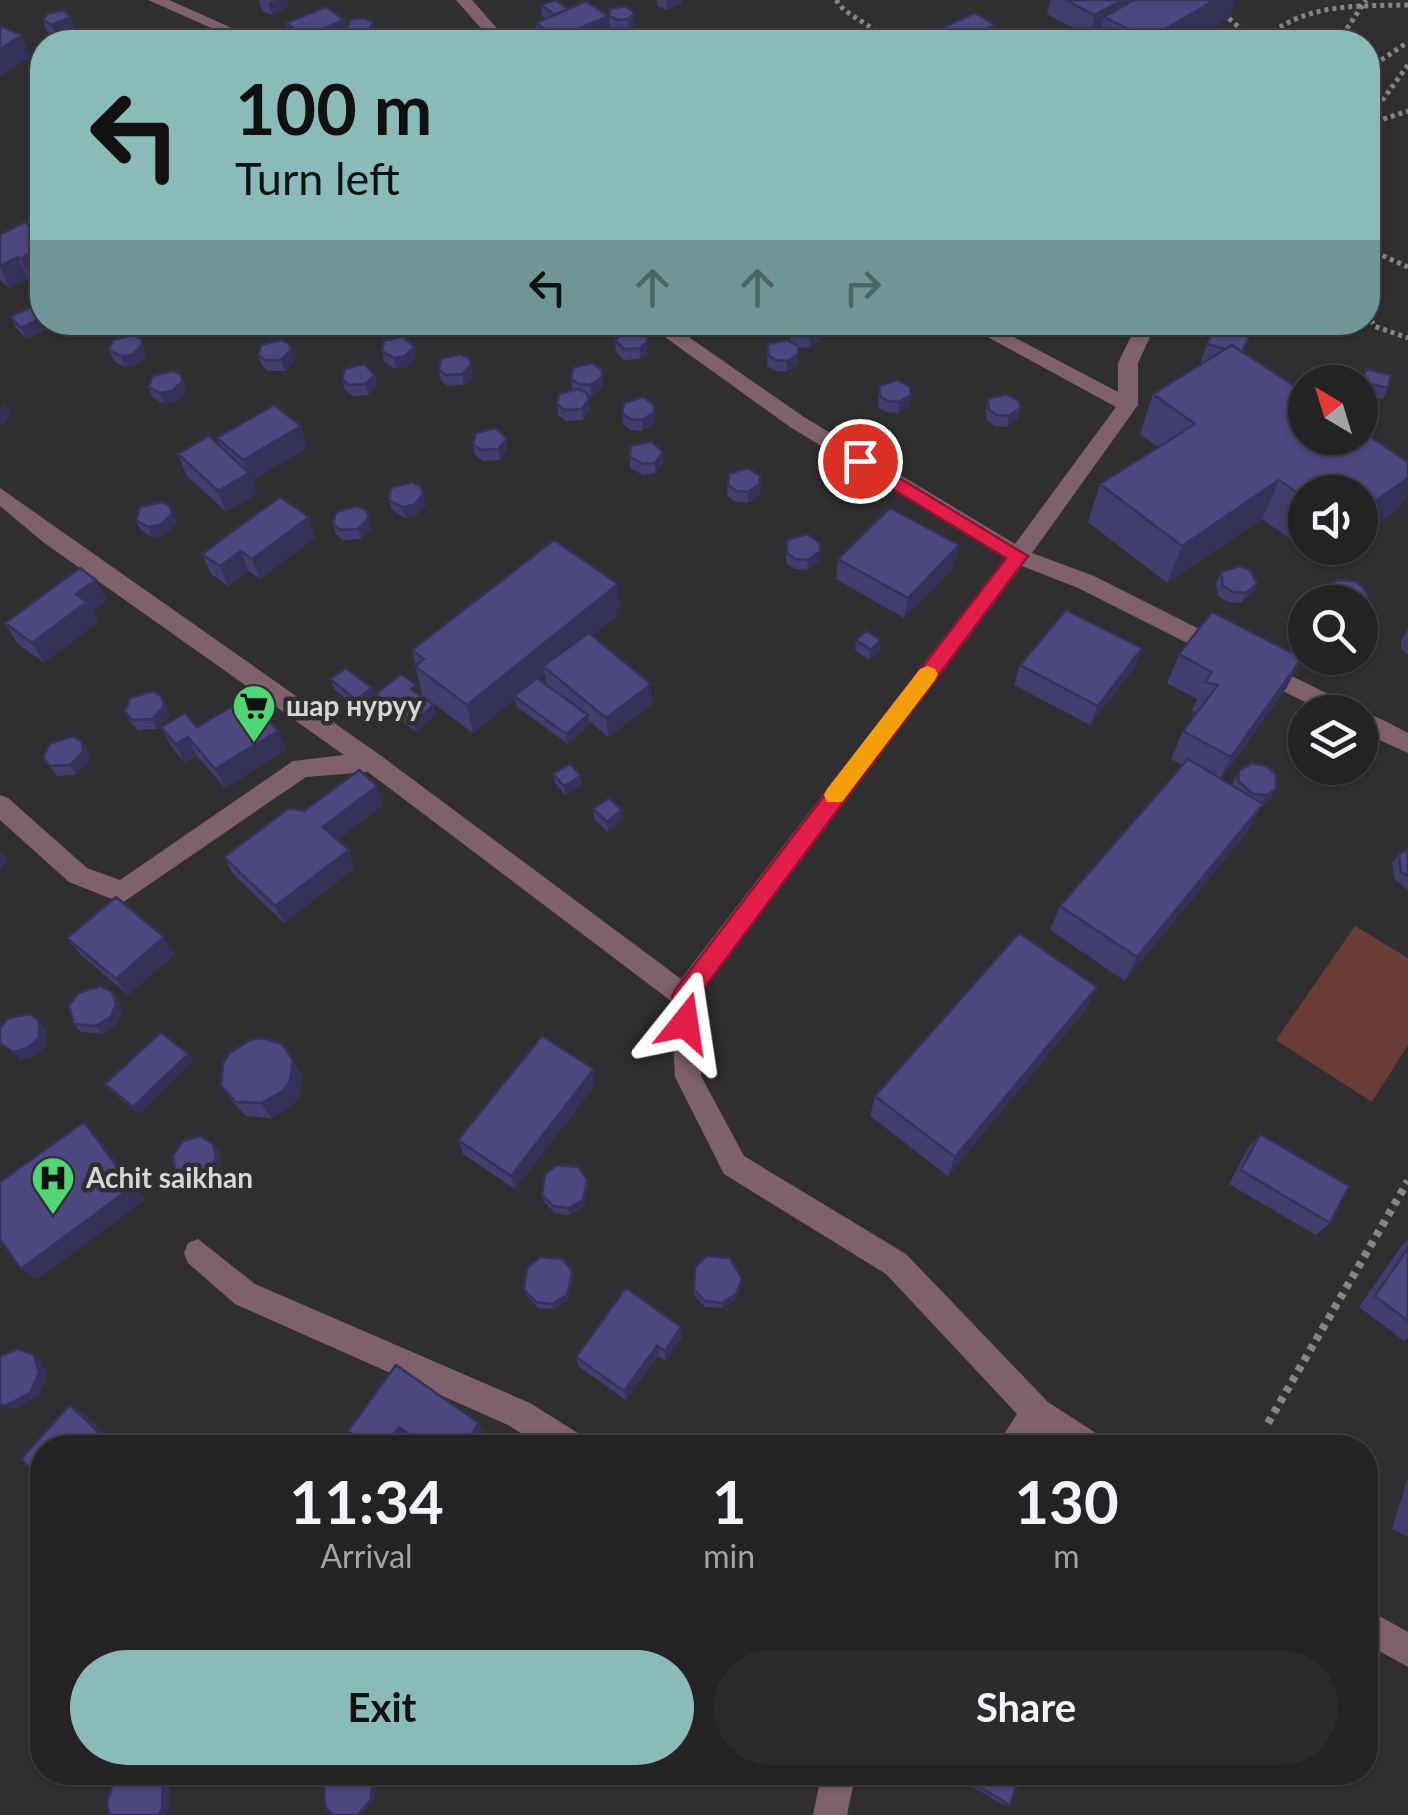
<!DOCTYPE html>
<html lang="en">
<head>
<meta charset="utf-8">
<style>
  body { margin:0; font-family:Lato,sans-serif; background:#2c2a2c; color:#f1f3f6; height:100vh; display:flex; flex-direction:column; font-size:38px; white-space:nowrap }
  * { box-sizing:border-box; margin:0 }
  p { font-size:32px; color:#a3a4a6 }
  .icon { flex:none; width:55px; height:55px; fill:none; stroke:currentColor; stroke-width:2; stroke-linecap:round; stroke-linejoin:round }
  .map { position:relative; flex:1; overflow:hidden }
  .details { position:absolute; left:30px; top:1435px; width:1348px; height:350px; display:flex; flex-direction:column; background:#242224; border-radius:40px; box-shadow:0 2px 8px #0004,0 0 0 2px #413f41 }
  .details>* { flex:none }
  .hud { position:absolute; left:30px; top:30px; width:1350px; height:305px; border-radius:40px; box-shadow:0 2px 8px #0004,0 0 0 2px #413f41; background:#8bbbb9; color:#111; overflow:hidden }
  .needle { width:65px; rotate:322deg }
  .tools { position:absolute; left:1288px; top:365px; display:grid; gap:20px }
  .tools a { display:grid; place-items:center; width:90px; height:90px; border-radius:50%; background:#242224; box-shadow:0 2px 8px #0004,0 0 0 2px #413f41; font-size:50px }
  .pin { position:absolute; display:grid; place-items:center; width:85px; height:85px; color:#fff; margin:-42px; border:5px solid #fff; border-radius:50%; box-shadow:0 2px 10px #0007 }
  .me { position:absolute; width:110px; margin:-55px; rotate:15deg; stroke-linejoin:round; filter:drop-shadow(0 0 8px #0008) }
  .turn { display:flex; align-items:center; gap:35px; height:210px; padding:0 40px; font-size:45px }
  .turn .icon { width:130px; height:130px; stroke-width:2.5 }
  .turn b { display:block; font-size:70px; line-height:85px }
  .lanes { display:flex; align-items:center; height:95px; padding:0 40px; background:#0003; justify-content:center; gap:50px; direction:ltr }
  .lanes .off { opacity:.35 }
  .eta { display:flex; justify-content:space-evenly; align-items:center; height:170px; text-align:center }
  .eta b { font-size:60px; font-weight:700; line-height:70px }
  .primary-button { display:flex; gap:20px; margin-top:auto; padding:20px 40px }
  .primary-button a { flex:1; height:115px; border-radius:60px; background:#8bbbb9; color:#111; font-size:40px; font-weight:700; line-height:115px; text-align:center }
  .primary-button a+a { background:#2c2a2c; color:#f1f3f6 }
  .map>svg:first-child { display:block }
  .green { fill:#693c36 }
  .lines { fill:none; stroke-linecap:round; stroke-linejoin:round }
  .path-far1 { stroke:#868486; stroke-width:5; stroke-dasharray:4 4; stroke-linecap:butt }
  .path { stroke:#868486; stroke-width:8; stroke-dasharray:6 6; stroke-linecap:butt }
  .minor { fill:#7f616c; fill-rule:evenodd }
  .wall { fill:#413d6d; fill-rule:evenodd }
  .shaded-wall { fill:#353259 }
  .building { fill:#4c477f; stroke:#353259; stroke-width:2.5 }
  .route { fill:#e11d48; stroke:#92132f; stroke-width:2.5 }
  .slow { fill:#f59e0b }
  .labels { text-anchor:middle; stroke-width:9; stroke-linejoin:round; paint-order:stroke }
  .poi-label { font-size:28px; font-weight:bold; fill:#d7d6d7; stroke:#302e30; text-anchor:start }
</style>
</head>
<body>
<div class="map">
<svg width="1408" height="1815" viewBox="0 0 1408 1815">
  <rect width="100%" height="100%" fill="#302e30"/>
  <!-- green -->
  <path class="green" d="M1355,926L1408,958V1045L1372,1102L1276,1040Z"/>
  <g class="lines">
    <!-- path-far1 -->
    <path class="path-far1" d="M836,0L844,10L893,42
      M1223,13L1243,31L1242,42
      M1261,42C1301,3 1356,6 1408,5
      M1338,42L1366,0
      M1368,69L1408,42
      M1368,120L1408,65
      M1368,124L1408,111
      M1368,249L1408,267
      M1368,313L1374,326L1408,338"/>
    <!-- path -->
    <path class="path" d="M1268,1423L1408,1181"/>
    <!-- minor -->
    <path class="minor" d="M148,0H169L263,42H243Z
      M456,0H472L509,42H493Z
      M644,322H667L804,417L1015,544L1116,407L960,322H985L1118,392V363L1138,322H1157L1138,363V405L1032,553L1094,576L1231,645L1234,651L1231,657H1215L1078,588L1022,566L697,999L701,1076L744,1156L906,1254L1048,1402L1102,1437L1106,1448H1063L1041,1433L1029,1448H995L1017,1414L886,1274L724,1174L675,1077L671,1001L368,772L306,777L122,903L69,882L0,820V795L8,798L87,868L120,880L293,761L344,755L43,542L0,506V488L380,755L681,979L1005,558L790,427Z
      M1259,660L1353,706L1356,712C1374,713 1392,725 1408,733V753L1360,731V712H1325L1251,675L1248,669Z
      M198,1239L255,1284L530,1403L584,1437L588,1448H544L508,1425L235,1304L188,1263L184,1253L188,1243Z
      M1365,1608L1408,1632V1667L1365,1643Z
      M822,1772H856L847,1815H813Z"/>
  </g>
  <!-- wall -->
  <path class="wall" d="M259,0H287L288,7L272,15L262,11Z
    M657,0H682V3L667,10L657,6Z
    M1050,0H1235L1230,17L1188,42H1099L1101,31L1090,37L1047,14Z
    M541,5L608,16L609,38L599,42H538L536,23L546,19L542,16Z
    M635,13V24L629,30L620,31L610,27L609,16Z
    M70,17L74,29L56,36L47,32L43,20Z
    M344,20L349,42H291L286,23Z
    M373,23L375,34L371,41L356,42L349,39L346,28Z
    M995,25L994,36L980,42H926L927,35Z
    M25,222L31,281L28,279L9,288L0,280V235Z
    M10,317L41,318L46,329L27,339L16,328Z
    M434,322H465L458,331L447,332L435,326Z
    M791,322L820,341L809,348L798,347V365L786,372L775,371L767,366L768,344L790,342Z
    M1218,322H1257L1243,352L1399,509L1360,536V492H1305V548H1344L1323,562L1262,519L1167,583L1088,522L1100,484L1158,447L1140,434L1153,394L1200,365L1207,344Z
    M647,336V353L640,359L624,360L616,352L615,340Z
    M141,339L147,356L136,366L125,367L114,361L109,350Z
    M382,351L416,358L407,367L396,369L384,362Z
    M258,355L294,361L285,371H268L262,366Z
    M471,365L473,376L464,385L448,386L441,381L439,370Z
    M1366,369L1388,388L1383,399L1360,393V382Z
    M602,370L603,388L591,396L588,395L590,410L583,420L566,421L558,415L557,404L572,390L571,379Z
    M181,375L186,393L176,402L164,404L153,398L148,387Z
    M375,375L377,386L368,395L352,396L345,390L342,379Z
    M879,386L911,395L909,406L898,413L886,412L878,407Z
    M988,399L1018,419L1007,427L995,426L987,420L986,410Z
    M654,405L655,423L642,431L631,430L623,424L622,413Z
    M217,438L307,448L252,480L257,494L226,512L186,475L178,454L220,447Z
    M473,444L508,450L500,460L483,461L475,455Z
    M663,452V463L655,473L643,475L630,468V457Z
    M729,474L760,495L748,503L736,502L727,496Z
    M389,500L426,505L416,515L405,518L392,510Z
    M175,517L176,524L165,535L153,538L141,530L136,520Z
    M333,524L371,529L361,539L343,540L336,534Z
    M316,537L260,579L249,571L228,586L211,574L202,554Z
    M787,540L819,561L807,570L795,569L786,563Z
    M838,559L955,566L904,618L836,579Z
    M1221,572L1257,584L1252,594L1241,603L1228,602L1218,596L1216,583Z
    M618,584L620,613L592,636L652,704L608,737L589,721V725L568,744L516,706L515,699L473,733L422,695L412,650ZM545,675L546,685L539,680Z
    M1330,585L1368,597L1362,607L1360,602H1325V596Z
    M107,600L92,611L98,622L44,663L17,643L5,623Z
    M1408,629V655L1401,649V640Z
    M856,640H881L879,651L869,660L855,650Z
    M1142,648L1134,668L1090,725L1014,685L1020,665Z
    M1179,654L1302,658L1287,687L1221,779L1233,786L1234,780L1239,771L1271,799L1262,804L1248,831L1125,981L1050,930L1060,906L1182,765L1171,759L1183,731L1198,712L1192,711L1197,699L1167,683Z
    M330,679L372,688L375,698L359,710L334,689Z
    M376,694L419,695L436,715L416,732L379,704Z
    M167,707L169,716L157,729L138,730L130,722L125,712Z
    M161,727L278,731L286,750L225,788L197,756L185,763L171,746Z
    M88,751L89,761L76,775L57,776L43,758Z
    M553,774L581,776L582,786L565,795L555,783Z
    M377,786L383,805L337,840L355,868L284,923L233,874L224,857L304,811Z
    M593,809L622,810L623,819L608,832L594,819Z
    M1408,849V890L1395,880L1392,863L1399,854Z
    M67,938L175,954L128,995L80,954Z
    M1097,987L1085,1010L948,1176L870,1116L875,1096Z
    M112,992L118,1000L122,1012L117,1025L103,1034L81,1032L74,1024Z
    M188,1054L193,1061L139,1114L112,1092L105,1084Z
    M302,1075L299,1096L292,1106L271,1118L246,1116L231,1100L221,1086Z
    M596,1084L515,1189L463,1154L458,1140Z
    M1260,1134L1330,1223L1316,1235L1229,1184L1248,1148Z
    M219,1151L221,1166L210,1180L194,1184L181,1176L175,1169Z
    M588,1185L584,1206L570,1215L555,1213L544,1202L542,1195Z
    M1408,1240V1338L1404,1341L1359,1307L1402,1245Z
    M695,1267L741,1285L736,1300L722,1308L705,1307L694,1295Z
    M572,1272L573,1277L568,1300L554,1309L538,1308L527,1296L524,1290Z
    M682,1337L666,1361L658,1356L626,1400L579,1367L576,1357Z
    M479,1423L485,1431L474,1448H424L406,1435L397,1448H369L348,1431Z
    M1408,1477V1537L1392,1529Z
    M947,1772H1021L1010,1805L1002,1804Z"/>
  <!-- shaded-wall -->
  <path class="shaded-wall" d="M277,0H287L288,7L272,15L269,3Z
    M667,0H682V3L667,10Z
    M1123,0H1158L1104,17L1101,31L1090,37L1094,15Z
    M1215,0H1235L1230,17L1188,42H1147L1148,39Z
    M635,13V24L629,30L628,19Z
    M608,16L609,38L599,42H559L558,38Z
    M70,17L74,29L56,36L52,25Z
    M344,20L349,42H306L305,37Z
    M373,23L375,34L371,41L358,42L356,32Z
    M995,25L994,36L980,42H958Z
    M22,35L30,57L0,77V49Z
    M42,245V274L31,281L21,259Z
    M18,257L28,279L9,288L0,266Z
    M41,318L46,329L27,339L21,328Z
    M445,322H465L458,331L447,332Z
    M821,330L820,341L809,348L810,337Z
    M141,339L147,356L136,366L125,367L121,356Z
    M647,342V353L640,359V348Z
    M414,347L416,358L407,367L396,369L394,358Z
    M291,350L294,361L285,371L281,360Z
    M798,354V365L786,372L787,361Z
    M471,365L473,376L464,385L462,374Z
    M181,375L186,393L176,402L164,404L160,393Z
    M375,375L377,386L368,395L365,384Z
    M602,377L603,388L591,396L590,385Z
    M911,395L909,406L898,413L899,402Z
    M589,399L590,410L583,420L582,409Z
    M5,403L11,413L4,424L0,425V411Z
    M1020,408L1018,419L1007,427L1009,416Z
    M654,412L655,423L642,431V420Z
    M301,426L307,448L252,480L257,494L226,512L218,491L248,474L243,460Z
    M507,439L508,450L500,460L498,449Z
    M663,452V463L655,473V463Z
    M1408,478V492L1399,509L1360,536V512Z
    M1279,480L1262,519L1167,583L1182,546Z
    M760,484V495L748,503V492Z
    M423,494L426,505L416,515L405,518L402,507Z
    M170,506L176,524L165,535L153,538L148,527Z
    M309,517L316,537L260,579L252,559Z
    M369,518L371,529L361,539L358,529Z
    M959,545L955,566L904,618L908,598Z
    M1331,548H1344L1323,562Z
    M241,551L249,571L228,586L220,566Z
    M820,551L819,561L807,570L808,560Z
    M96,580L107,600L92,611L98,622L44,663L32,643L76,594Z
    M618,584L620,613L550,671L543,666L545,675L517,698L514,696L515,699L473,733L467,705Z
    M1257,584L1252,594L1241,603L1246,593Z
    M881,640L879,651L869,660L871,650Z
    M1142,648L1134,668L1090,725L1098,706Z
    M1302,658L1287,687L1217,784L1231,757Z
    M651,684L652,704L608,737L606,718Z
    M372,688L375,698L359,710L356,700Z
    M162,697L167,707L169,716L157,729L152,719Z
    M434,705L436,715L416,732L413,722Z
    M588,715L589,725L568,744L566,734Z
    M278,731L286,750L225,788L215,769Z
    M188,737L197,756L185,763L175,744Z
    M82,742L88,751L89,761L76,775L70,765Z
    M581,776L582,786L565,795L564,786Z
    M377,786L383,805L330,845L323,827Z
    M1276,789L1271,799L1261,805L1266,795Z
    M1263,804L1248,831L1125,981L1137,957Z
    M622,810L623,819L608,832L607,822Z
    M349,850L355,868L284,923L275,906Z
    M0,851L7,859L0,871Z
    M164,937L175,954L128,995L116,979Z
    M1097,987L1085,1010L948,1176L955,1157Z
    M112,992L118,1000L122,1012L117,1025L103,1034L96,1026Z
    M39,1021L46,1029V1046L35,1056L20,1060L13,1052Z
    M188,1054L193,1061L139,1114L133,1107Z
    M293,1060L302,1075L299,1096L292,1106L271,1118L261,1103Z
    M594,1069L596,1084L515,1189L511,1176Z
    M84,1122L97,1136L145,1200L37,1280L21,1269Z
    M213,1144L219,1151L221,1166L210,1180L194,1184L188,1177Z
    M587,1179L588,1185L584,1206L570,1215L568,1208Z
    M572,1272L573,1277L568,1300L554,1309L552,1304Z
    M742,1279L736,1300L722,1308V1303Z
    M681,1327L682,1337L666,1361L665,1351Z
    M657,1346L658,1356L626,1400L624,1391Z
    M34,1355L42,1360L47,1377L39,1396L13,1410L5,1406Z
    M70,1405L85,1414L121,1448H115Z
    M479,1423L485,1431L474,1448H463Z
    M399,1427L406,1435L397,1448H384Z
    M158,1772H166L171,1777L170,1809L165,1815H158Z
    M366,1772H370L376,1787L375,1799L362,1815H358Z"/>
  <!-- building -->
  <path class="building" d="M555,0L568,9L555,15L541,5Z
    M1066,0H1123L1094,15Z
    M1134,0H1215L1148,39L1104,17Z
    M586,1L608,16L558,38L536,23Z
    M625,6L635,13L628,19L619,20L609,16L610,9Z
    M326,7L344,20L305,37L286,23Z
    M63,10L70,17L52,25L43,20L47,14Z
    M975,13L995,25L958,42H938L927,35Z
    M364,18L373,23L369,29L356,32L346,28L352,19Z
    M0,26L22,35L0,49Z
    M25,222L42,237V245L21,259L18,257L0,266V235Z
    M31,307L41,318L21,328L10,317Z
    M791,322H817L821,330L810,337L799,336L791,331Z
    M1218,322H1256L1242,352L1232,345L1225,349L1207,344Z
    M626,329L641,330L647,336V342L640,348L624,349L615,340Z
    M133,335L141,339L142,345L132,355L121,356L109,350L113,340Z
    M403,336L414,347L405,356L394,358L382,351L384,341Z
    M281,340L289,344L291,350L281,360H265L258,355L261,345Z
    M787,340L798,346V354L787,361L776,360L768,355V344Z
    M1232,345L1305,393V438H1360V430L1408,462V478L1360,512V492H1305V498L1279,480L1182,546L1100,484L1195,424L1153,394Z
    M460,354L469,358L471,365L462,374L446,375L439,370L441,359Z
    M592,363L602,370V377L590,385L579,384L571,379L573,368Z
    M364,364L375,375L365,384L349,385L342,379L345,369Z
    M1366,369L1391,375L1388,388L1362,382Z
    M173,371L181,375L182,382L172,391L160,393L148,387L153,376Z
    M898,380L910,387L911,395L899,402L888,401L880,396L879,386Z
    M578,389L587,393L589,399L582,409L565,410L557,404L559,394Z
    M1006,394L1019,401L1020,408L1009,416L997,415L989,410L988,399Z
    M643,397L654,405V412L642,420L630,419L622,413L624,403Z
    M274,405L301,426L243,460L217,438Z
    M496,428L507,439L498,449L481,450L473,444L476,433Z
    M209,436L249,473L218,491L178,454Z
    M651,441L663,452L655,463L643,464L630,457L631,446Z
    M748,468L760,476V484L748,492L736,491L728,485L729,474Z
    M412,482L421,487L423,494L414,505L402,507L389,500L391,488Z
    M280,497L309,517L252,559L241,551L220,566L202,554Z
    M162,502L170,506L172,514L160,525L148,527L136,520L140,507Z
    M357,506L366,510L369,518L358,529L340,530L333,524L336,512Z
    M890,508L959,545L908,598L838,559Z
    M807,534L820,543V551L808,560L795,559L787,553V540Z
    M554,540L618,584L467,705L415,666L424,659L412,650Z
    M1240,566L1251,571L1257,584L1246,593L1233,592L1223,586L1221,572Z
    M80,568L96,580L76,594L87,602L32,643L5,623Z
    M1337,580L1355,581L1364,588L1368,597L1360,604L1341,602L1330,594V585Z
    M1066,610L1142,648L1098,706L1020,665Z
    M1212,612L1302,658L1231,757L1183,731L1218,685L1205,682L1212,672L1179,654Z
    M866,631L881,640L871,650L856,640Z
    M589,633L651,684L606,718L543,666Z
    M346,668L372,688L356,700L330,679Z
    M401,674L417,685L411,689L434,705L413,722L376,694Z
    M537,678L588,715L566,734L514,696Z
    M153,691L162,697L164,706L152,719L132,720L125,712L130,698Z
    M248,697L278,731L215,769L188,737L175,744L161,727L185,713L197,727Z
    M73,736L82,742L83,752L70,765L50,766L43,758L49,744Z
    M1188,759L1263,804L1137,957L1060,906Z
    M1252,763L1266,766L1276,774V789L1266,795L1253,794L1238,781L1239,771Z
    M570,764L581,776L564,786L553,774Z
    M359,770L377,786L323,827L349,850L275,906L224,857L289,808L304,811Z
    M609,798L622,810L607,822L593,809Z
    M1408,849V876L1401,872L1399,854Z
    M116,897L164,937L116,979L67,938Z
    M1019,933L1097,987L955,1157L875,1096Z
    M100,986L112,992L116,1004L111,1017L96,1026L74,1024L69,1006L78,993Z
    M30,1014L39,1021V1038L27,1048L13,1052L0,1043V1028L9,1018Z
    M161,1032L188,1054L133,1107L105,1084Z
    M542,1036L594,1069L511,1176L458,1140Z
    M261,1038L282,1044L293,1060L290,1081L283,1091L261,1103L236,1102L221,1086L223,1063L230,1053L250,1040Z
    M84,1122L132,1187L21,1269L0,1239V1182Z
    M1260,1134L1349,1186L1330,1223L1241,1170Z
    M200,1136L213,1144L216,1159L204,1173L188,1177L175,1169L173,1155L183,1141Z
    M557,1165L578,1167L587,1179L583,1200L568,1208L553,1206L542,1195L545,1174Z
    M1408,1248V1321L1375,1296Z
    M707,1256L730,1258L742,1279L736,1294L722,1303L705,1301L694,1290L695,1267Z
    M540,1257L563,1259L572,1272L567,1295L552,1304L536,1302L524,1290L527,1268Z
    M626,1288L681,1327L665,1351L657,1346L624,1391L576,1357Z
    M18,1349L34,1355L39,1372L31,1392L5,1406L0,1404V1356Z
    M396,1365L479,1423L463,1448H428L399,1427L384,1448H372L348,1431Z
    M70,1405L115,1448H42V1480L21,1459Z
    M127,1772H158L163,1777L162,1809L158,1815H109L107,1802L114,1780Z
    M334,1772H366L372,1787L371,1799L358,1815H333L325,1807L324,1785Z
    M954,1772H1021L1010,1805Z"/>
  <!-- route -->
  <path class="route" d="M860,454L1028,556L696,999L694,1031L685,1034L677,1031L672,996L676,989L1006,558L853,465V456Z"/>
  <!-- slow -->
  <path class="slow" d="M928,666L935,669L938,674L935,680L842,802H827L824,795L827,789L920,669Z"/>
  <!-- icons -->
  <defs>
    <g id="supermarket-pin" transform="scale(2.25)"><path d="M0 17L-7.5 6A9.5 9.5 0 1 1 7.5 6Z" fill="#50d674" stroke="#302e30"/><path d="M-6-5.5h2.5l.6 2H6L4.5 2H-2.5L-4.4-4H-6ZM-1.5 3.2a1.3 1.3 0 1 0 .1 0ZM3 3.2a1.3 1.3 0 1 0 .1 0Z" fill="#111"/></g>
    <g id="hospital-pin" transform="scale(2.25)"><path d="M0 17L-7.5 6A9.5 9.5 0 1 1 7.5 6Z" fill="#50d674" stroke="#302e30"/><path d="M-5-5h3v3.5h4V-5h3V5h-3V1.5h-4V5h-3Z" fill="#111"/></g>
  </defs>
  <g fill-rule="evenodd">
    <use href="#supermarket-pin" x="254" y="706"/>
    <use href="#hospital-pin" x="53" y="1178"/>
  </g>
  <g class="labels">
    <!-- poi labels -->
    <g class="poi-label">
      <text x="286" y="716">шар нуруу</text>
      <text x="86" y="1188">Achit saikhan</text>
    </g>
  </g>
</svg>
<div class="tools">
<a><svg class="needle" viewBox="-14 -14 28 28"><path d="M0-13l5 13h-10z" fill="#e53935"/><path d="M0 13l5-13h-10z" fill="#a3a4a6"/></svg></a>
<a><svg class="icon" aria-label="sound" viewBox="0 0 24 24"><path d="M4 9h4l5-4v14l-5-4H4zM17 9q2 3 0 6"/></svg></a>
<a><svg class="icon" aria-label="search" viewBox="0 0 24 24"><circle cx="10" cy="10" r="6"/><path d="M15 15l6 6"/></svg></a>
<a><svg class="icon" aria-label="layers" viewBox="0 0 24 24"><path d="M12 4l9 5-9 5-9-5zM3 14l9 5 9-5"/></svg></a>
</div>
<div class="pin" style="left:860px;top:461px;background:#d93025"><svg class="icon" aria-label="arrive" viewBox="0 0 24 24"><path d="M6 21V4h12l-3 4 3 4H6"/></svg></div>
<svg class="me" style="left:685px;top:1023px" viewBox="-20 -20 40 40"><path d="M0-17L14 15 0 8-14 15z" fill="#e11d48" stroke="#fff" stroke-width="4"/></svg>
<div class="hud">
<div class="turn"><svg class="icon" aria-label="left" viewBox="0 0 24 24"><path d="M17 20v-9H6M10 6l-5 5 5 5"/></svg><div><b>100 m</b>Turn left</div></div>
<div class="lanes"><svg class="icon" aria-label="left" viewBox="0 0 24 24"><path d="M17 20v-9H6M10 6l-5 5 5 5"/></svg><svg class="icon off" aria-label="ahead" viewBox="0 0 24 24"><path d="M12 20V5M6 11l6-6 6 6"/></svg><svg class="icon off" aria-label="ahead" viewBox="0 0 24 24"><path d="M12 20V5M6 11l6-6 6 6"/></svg><svg class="icon off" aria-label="right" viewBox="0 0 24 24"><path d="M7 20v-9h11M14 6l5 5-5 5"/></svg></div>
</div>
<section class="details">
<div class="eta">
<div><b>11:34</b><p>Arrival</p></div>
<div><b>1</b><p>min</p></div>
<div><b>130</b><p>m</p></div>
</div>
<div class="primary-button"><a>Exit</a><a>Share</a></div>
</section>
</div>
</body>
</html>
